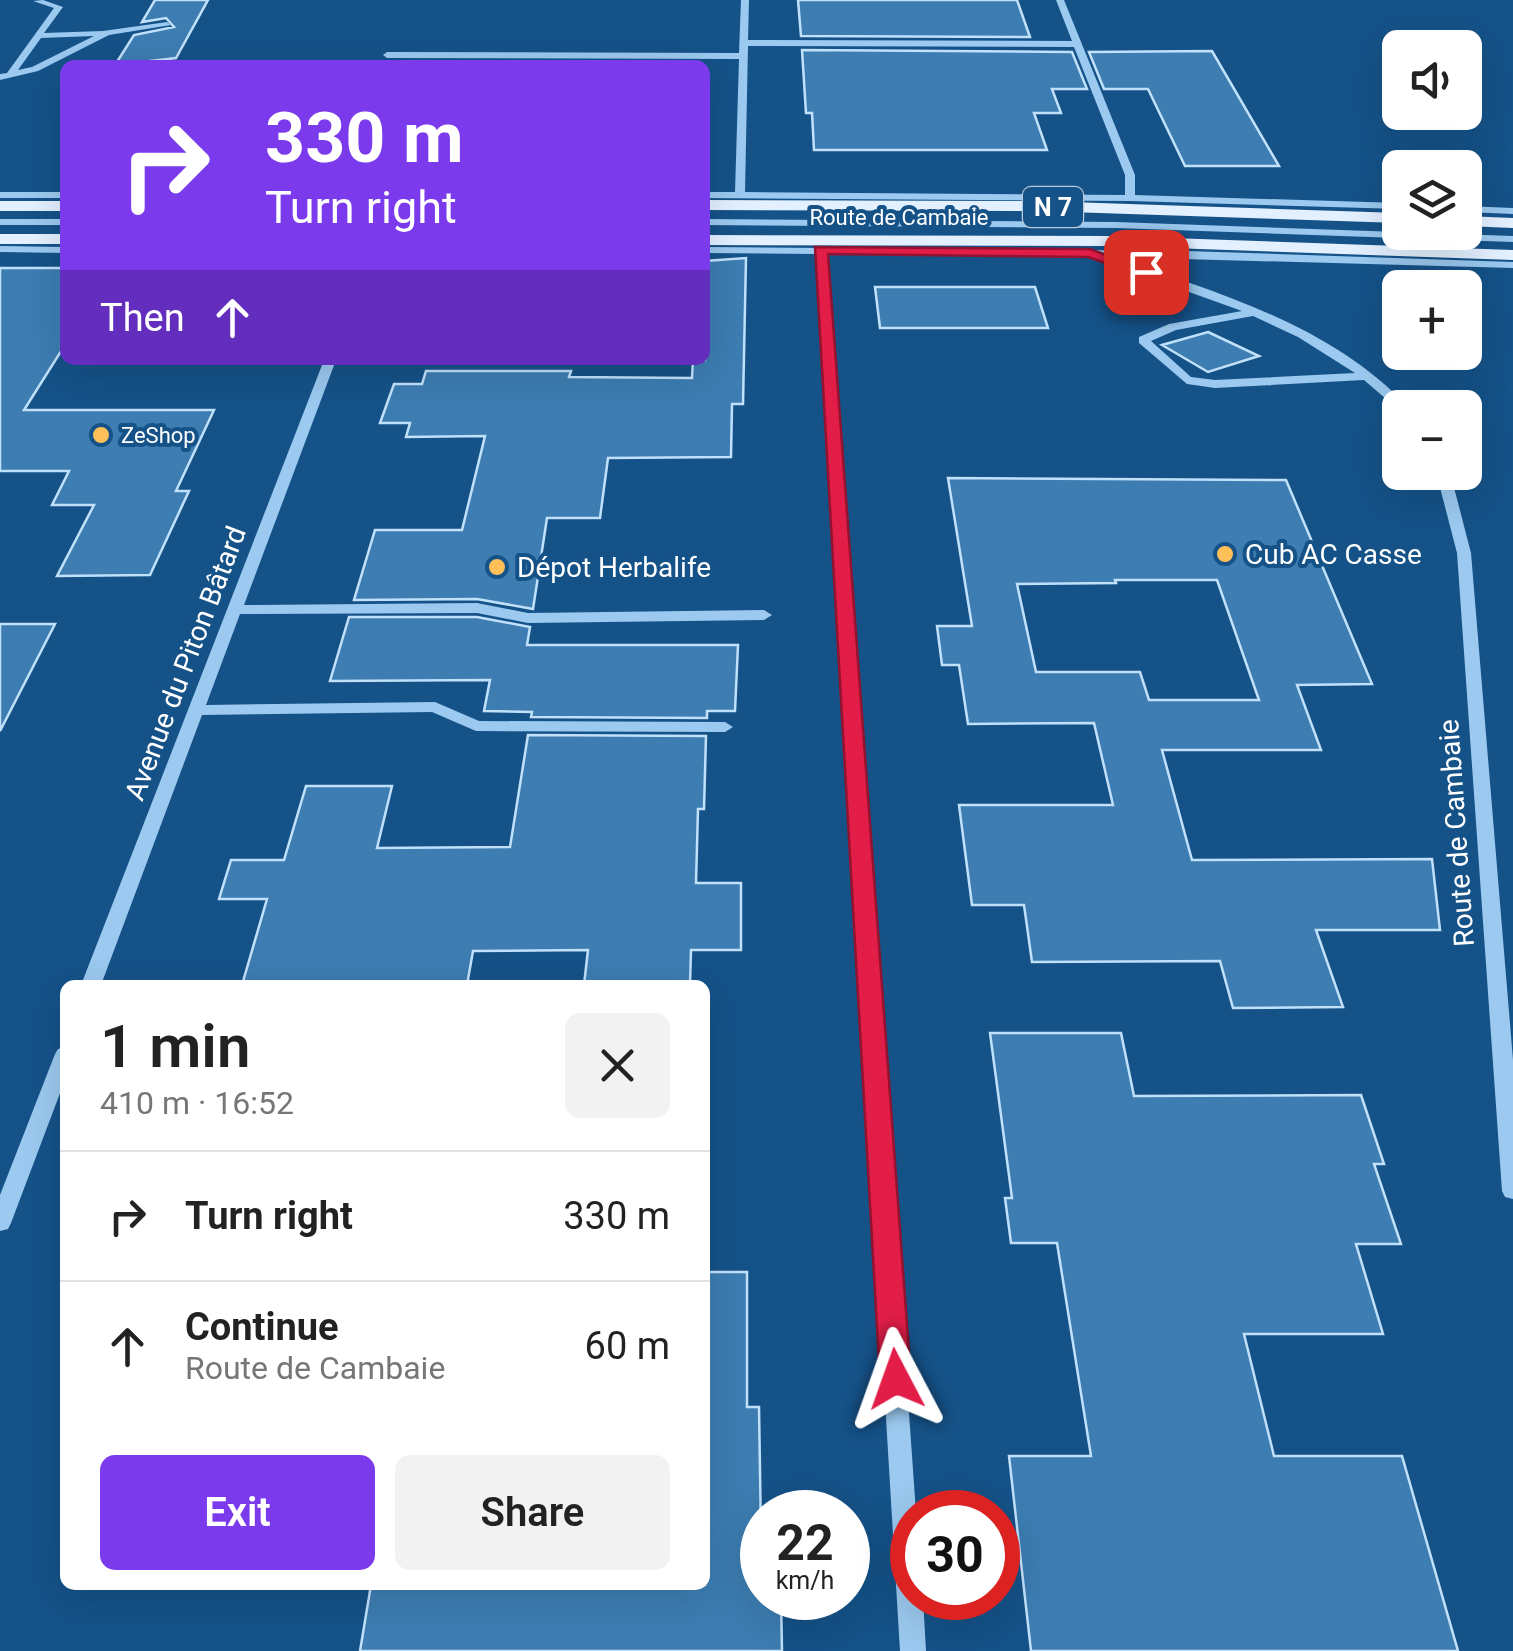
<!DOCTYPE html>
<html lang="en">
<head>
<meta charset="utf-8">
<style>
  body { margin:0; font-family:Roboto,sans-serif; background:#f2f2f2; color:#222; height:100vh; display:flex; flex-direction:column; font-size:38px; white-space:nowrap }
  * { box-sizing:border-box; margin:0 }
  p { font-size:32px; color:#767676 }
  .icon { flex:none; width:55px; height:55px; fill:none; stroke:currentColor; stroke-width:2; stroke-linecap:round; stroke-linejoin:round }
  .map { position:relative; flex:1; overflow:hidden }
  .panel { position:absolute; left:60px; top:980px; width:650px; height:610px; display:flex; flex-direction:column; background:#fff; border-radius:15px; box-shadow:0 10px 40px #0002 }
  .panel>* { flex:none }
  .banner { position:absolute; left:60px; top:60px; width:650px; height:305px; border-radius:15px; box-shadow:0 10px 40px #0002; background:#7c3aed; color:#fff; overflow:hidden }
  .controls { position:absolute; left:1382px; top:30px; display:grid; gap:20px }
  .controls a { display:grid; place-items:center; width:100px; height:100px; border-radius:15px; background:#fff; box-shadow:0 10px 40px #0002; font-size:50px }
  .speed { position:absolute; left:740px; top:1490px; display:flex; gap:20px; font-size:50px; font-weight:700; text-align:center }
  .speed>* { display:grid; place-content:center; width:130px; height:130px; border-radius:50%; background:#fff; box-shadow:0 10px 40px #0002; line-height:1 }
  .speed small { font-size:25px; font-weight:400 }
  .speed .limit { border:15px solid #d22; background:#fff; color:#111 }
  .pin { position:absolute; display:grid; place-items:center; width:85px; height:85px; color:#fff; margin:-42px; border-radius:20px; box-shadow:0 5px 15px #0006 }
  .me { position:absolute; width:110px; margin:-55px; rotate:356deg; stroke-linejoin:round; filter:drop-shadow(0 0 8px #0008) }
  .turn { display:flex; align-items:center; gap:35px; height:210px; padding:0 40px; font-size:45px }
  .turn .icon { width:130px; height:130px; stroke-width:2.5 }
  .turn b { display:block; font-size:70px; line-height:85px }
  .then { display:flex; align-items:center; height:95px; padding:0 40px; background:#0003; gap:20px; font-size:38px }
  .round { display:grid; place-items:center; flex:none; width:105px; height:105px; border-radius:15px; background:#f2f2f2 }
  .head { display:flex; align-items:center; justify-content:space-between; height:170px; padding:0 40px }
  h1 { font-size:60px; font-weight:600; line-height:75px }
  .primary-button { display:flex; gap:20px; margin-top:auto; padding:20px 40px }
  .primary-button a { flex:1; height:115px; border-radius:15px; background:#7c3aed; color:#fff; font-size:40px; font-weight:600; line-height:115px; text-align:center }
  .primary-button a+a { background:#f2f2f2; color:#222 }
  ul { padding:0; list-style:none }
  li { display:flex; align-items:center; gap:30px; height:130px; padding:0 40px; border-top:2px solid #e0e0e0 }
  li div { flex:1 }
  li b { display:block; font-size:38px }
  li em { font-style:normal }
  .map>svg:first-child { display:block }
  .building { fill:#3d7db2; stroke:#c1e1fb; stroke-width:2.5; fill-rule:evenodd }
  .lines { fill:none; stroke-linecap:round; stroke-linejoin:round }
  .minor { fill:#9bc9ef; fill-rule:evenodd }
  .major { fill:#e3f0ff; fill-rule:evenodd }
  .route { fill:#e11d48; stroke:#92132f; stroke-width:2.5 }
  .poi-dot { fill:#ffbf59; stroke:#155288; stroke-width:4 }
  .labels { text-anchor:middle; stroke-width:8; stroke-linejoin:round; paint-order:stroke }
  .far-street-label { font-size:22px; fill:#fff; stroke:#155288 }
  .far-poi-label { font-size:22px; fill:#fff; stroke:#155288; text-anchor:start }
  .shield { fill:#155288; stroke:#b9cbdb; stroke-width:2.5 }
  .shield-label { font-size:25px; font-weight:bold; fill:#fff }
  .poi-label { font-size:28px; fill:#fff; stroke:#155288; text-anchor:start }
  .street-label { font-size:28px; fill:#fff; stroke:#155288 }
</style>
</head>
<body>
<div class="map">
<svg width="1513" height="1651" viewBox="0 0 1513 1651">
  <rect width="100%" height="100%" fill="#155288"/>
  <!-- building -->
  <path class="building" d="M155,0H208L176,58L115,65L134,35L174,27L166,18L142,22Z
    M798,0H1017L1030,37L801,36Z
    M802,50L1072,52L1087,89H1052L1061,113H1034L1047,150H814L812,113H806Z
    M1212,51L1279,166H1185L1148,89H1104L1089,52Z
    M746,258L743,404H732L731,457L608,458L600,518H547L533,609L477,599L354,600L375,530H462L485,436L406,437L410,423H380L394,384H422L426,371H571L569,377L692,378L693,360H705V261Z
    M0,268H65V345L24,410H214L176,491H189L150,575L57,576L94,505H52L69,471H0Z
    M875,287H1035L1048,328H880Z
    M1208,332L1259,356L1208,372L1162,345Z
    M948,478L1286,480L1372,684L1297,685L1321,750H1162L1192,860L1432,859L1440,930H1316L1343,1007L1233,1008L1220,961L1032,962L1024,905H972L959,805H1113L1094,723L968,724L959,665H942L937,626H972ZM1115,580H1217L1259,700H1149L1140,672H1036L1017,584L1116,583Z
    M349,617H477L530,627L527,645H738L735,711H707V718L531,717L532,712L484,711L490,680L330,681Z
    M0,624H55L0,731Z
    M528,735L706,736L704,809H698L696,883H741V950H691L690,985H584L588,950L473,951L467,985H242L267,899H219L231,860H284L306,786H392L377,848L510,847Z
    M990,1033H1121L1134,1096L1361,1095L1384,1164H1374L1401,1244H1356L1383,1334H1244L1274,1456H1402L1458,1651H1031L1009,1456H1091L1057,1243H1011L1005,1198H1012Z
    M705,1272H747V1407H759L762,1598H781L782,1651H360L371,1585H705Z"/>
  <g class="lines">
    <!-- minor -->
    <path class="minor" d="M43,0L63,7L44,33L103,31L167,22L171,25L109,35L38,71L0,80V74L7,73L54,8L33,1ZM94,36L32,67L18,70L41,38Z
      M741,0H749L748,40L1072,41L1056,0H1064L1135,175V195L1400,203V209L1130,201L705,198V192H735L739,59L387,58L383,55L387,52L739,53ZM748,46L1074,47L1125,175V195L745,192Z
      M0,192H65V198H0Z
      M1465,206L1513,208V214L1465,212Z
      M0,219H65V225H0Z
      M705,219L1116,222L1513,236V242L1116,228L705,225Z
      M0,246L65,247V253L0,252Z
      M705,247L1187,251L1513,262V268L1111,257C1215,291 1332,325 1409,408H1400V411L1364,380L1215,388L1187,384L1139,343V337L1169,324L1242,311L1100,260L1099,257L827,254L916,1512H912V1598H923L926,1651H900L816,254L705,253ZM1253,316L1298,337L1355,373L1215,380L1191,377L1151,341L1176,330Z
      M324,360H336L244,605L477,603L528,613L764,610L772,615L764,620L528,623L477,613L240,614L206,705L435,702L479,721L725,722L733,727L725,732L476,731L432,712L202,715L101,985H81Z
      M1436,472H1450L1471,553L1513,1060V1199L1505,1197L1502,1191L1457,553Z
      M65,1047V1080L11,1223L8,1229L0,1231V1195L55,1054L58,1049Z"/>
    <!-- major -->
    <path class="major" d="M705,200L1039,201L1400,213V223L1039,211L705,210Z
      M0,201H65V211H0Z
      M1465,216L1513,218V228L1465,226Z
      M0,234H65V244H0Z
      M705,235L1112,236L1513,250V260L1112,246L705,245Z"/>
  </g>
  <!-- route -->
  <path class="route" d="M815,247L1090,249L1153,272L1146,277L1088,257L828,254L911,1379L906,1388L896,1392L885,1388L880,1379Z"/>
  <!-- markers -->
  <g class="poi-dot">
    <circle cx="101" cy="435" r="10"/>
    <circle cx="1225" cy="554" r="10"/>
    <circle cx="497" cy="567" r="10"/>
  </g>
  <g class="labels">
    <!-- far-street labels -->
    <g class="far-street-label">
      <text x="899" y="225">Route de Cambaie</text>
    </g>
    <!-- far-poi labels -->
    <g class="far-poi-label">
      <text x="121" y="443">ZeShop</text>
    </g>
    <!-- shield labels -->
    <rect class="shield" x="1023" y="187" width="60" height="40" rx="8"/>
    <g class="shield-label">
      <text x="1053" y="216">N 7</text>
    </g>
    <!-- poi labels -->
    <g class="poi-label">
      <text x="1245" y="564">Cub AC Casse</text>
      <text x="517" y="577">Dépot Herbalife</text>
    </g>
    <!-- street labels -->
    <g class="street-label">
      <text transform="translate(185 663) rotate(-69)" y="10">Avenue du Piton Bâtard</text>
      <text transform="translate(1456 833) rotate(-94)" y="10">Route de Cambaie</text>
    </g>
  </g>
</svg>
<div class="controls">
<a><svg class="icon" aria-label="sound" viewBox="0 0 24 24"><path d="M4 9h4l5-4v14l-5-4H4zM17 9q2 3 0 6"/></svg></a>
<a><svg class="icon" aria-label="layers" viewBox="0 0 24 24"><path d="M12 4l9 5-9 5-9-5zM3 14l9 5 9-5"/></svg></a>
<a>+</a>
<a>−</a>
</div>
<div class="speed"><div>22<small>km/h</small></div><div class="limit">30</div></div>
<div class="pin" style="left:1146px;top:272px;background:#d93025"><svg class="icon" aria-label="arrive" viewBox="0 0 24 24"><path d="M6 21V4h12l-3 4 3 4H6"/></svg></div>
<svg class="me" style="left:896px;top:1379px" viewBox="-20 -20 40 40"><path d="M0-17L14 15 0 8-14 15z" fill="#e11d48" stroke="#fff" stroke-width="4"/></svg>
<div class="banner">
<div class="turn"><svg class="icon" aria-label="right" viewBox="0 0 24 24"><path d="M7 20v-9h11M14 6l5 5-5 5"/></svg><div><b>330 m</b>Turn right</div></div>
<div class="then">Then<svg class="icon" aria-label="ahead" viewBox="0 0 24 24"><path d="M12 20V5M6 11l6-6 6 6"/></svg></div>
</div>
<section class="panel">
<div class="head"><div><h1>1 min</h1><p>410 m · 16:52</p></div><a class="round"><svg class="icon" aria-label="close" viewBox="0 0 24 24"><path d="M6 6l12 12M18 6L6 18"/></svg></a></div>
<ul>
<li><svg class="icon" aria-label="right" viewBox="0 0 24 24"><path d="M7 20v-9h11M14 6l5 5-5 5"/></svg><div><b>Turn right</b></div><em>330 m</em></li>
<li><svg class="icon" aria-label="ahead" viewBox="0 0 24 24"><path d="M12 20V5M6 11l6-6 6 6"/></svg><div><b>Continue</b><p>Route de Cambaie</p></div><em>60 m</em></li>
</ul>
<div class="primary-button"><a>Exit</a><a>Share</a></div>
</section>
</div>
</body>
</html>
